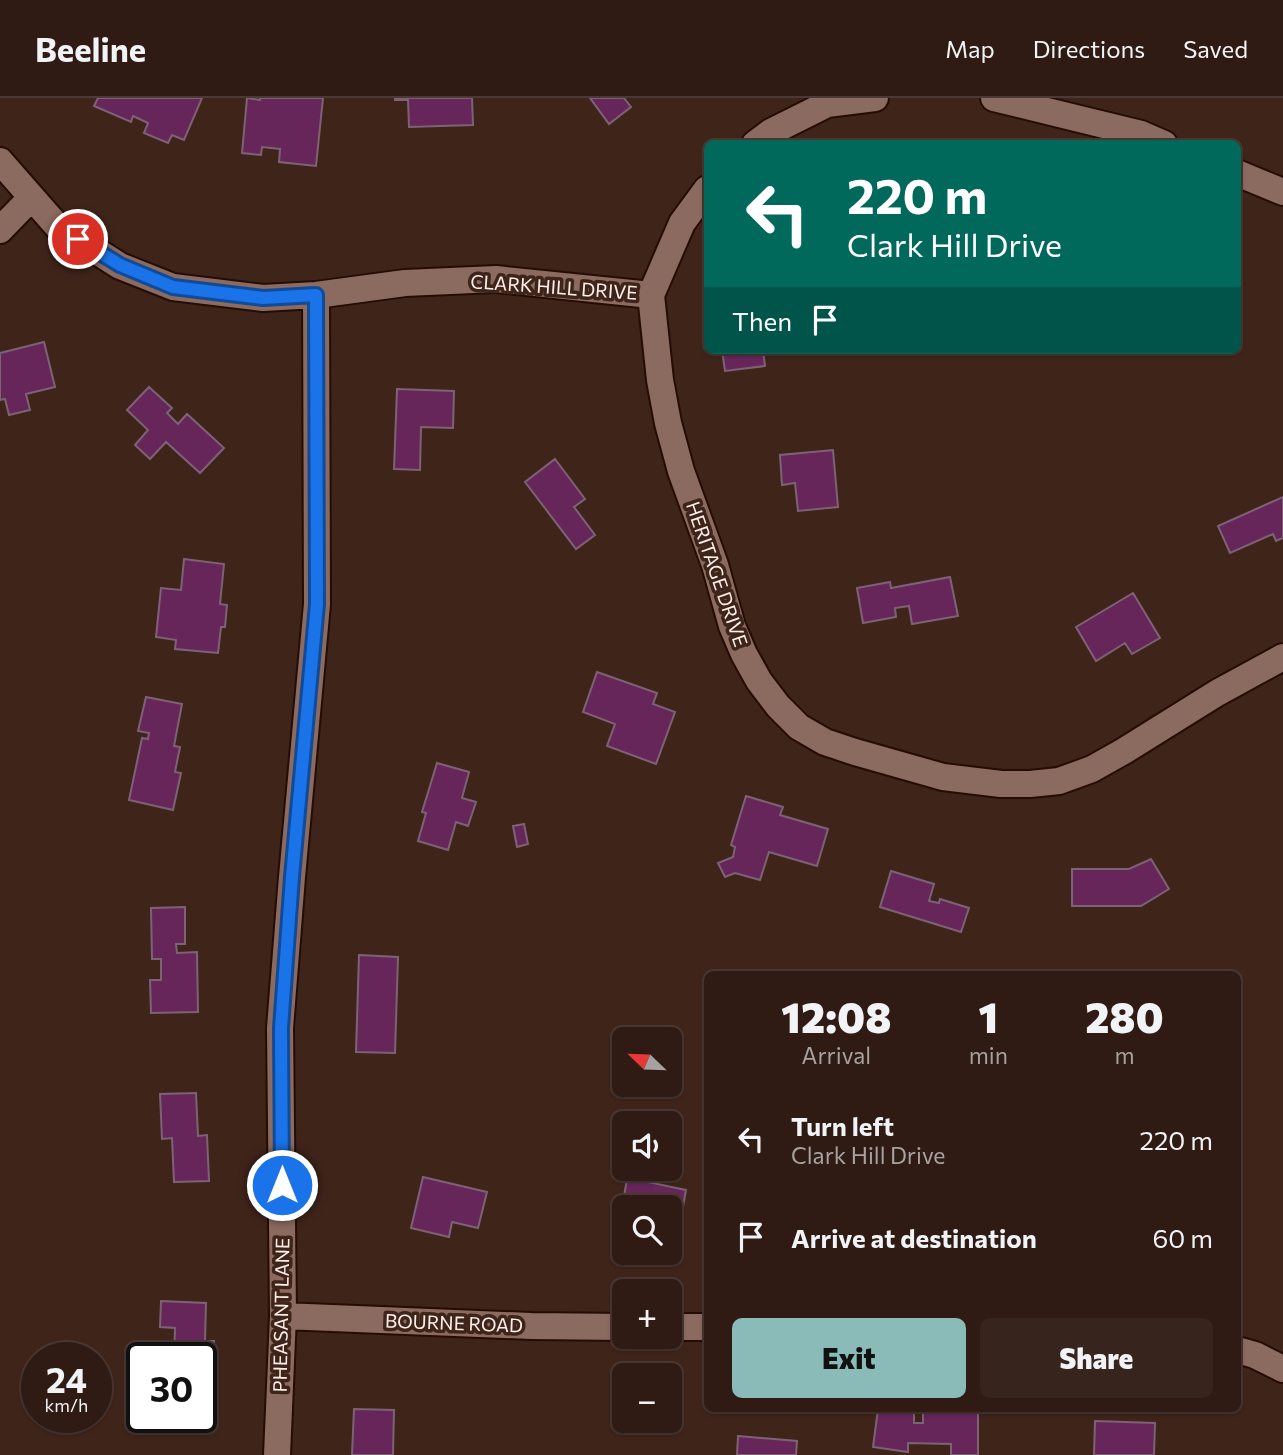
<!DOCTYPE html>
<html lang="en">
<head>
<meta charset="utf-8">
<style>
  body { margin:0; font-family:Commissioner,sans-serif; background:#37241d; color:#f1f3f6; height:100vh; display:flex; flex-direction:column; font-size:26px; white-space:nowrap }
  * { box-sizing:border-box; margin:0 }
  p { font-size:23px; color:#a7a1a0 }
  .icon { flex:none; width:38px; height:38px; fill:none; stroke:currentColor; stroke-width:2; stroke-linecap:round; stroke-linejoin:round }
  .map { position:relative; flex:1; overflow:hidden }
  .sheet { position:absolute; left:704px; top:873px; width:537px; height:441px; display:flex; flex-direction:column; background:#2f1b14; border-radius:10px; box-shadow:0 2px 5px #0004,0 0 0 2px #4a3934 }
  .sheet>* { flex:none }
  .top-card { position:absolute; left:704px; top:42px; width:537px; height:214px; border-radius:10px; box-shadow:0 2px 5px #0004,0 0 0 2px #4a3934; background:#00695c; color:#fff; overflow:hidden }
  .needle { width:46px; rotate:293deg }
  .buttons { position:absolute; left:612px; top:929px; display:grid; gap:14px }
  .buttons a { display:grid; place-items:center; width:70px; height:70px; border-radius:10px; background:#2f1b14; box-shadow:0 2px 5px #0004,0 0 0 2px #4a3934; font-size:35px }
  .speed { position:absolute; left:21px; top:1244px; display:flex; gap:14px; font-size:35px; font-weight:700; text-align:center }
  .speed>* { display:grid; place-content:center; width:91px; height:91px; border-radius:50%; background:#2f1b14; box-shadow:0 2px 5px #0004,0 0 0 2px #4a3934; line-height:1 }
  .speed small { font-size:18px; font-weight:400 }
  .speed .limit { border:4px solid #111; border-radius:10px; background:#fff; color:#111 }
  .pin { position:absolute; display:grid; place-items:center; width:60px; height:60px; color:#fff; margin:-30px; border:4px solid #fff; border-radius:50%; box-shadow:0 2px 7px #0007 }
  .me { position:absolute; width:77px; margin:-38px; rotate:0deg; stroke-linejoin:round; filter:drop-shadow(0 0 5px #0008) }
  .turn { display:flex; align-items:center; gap:24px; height:147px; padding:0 28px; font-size:32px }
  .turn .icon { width:91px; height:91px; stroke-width:2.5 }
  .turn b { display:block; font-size:49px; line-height:60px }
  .then { display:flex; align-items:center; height:66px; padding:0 28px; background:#0003; gap:14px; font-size:26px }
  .eta { display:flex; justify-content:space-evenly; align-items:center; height:119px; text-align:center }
  .eta b { font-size:42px; font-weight:800; line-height:49px }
  .action { display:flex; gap:14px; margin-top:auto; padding:14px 28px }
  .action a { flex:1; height:80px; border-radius:10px; background:#8bbbb9; color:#111; font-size:28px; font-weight:800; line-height:80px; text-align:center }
  .action a+a { background:#37241d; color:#f1f3f6 }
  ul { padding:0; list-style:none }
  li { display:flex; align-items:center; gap:21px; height:98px; padding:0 28px }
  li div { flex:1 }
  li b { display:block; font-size:26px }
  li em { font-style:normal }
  header { display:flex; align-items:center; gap:42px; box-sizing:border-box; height:98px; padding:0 35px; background:#2f1b14; border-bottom:2px solid #4a3934 }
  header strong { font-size:33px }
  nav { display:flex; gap:38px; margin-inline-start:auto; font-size:24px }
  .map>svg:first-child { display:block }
  .building { fill:#66265a; stroke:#7d6276; stroke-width:2 }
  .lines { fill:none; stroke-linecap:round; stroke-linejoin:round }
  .street-casing { stroke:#250c04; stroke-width:30 }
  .street { stroke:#8b6a5f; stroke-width:26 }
  .route-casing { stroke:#114b97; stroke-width:18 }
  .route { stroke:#1a73e8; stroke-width:12 }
  .labels { text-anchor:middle; stroke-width:7; stroke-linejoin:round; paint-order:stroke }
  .street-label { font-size:19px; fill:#feeee9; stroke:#3f241a }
</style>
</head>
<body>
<header>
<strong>Beeline</strong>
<nav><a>Map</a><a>Directions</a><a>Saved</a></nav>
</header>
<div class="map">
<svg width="1283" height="1357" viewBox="0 0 1283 1357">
  <rect width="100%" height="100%" fill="#3f241a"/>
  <!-- building -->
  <path class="building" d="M98,0H202L184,42L172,37L168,45L144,35L148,25L133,18L131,24L94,8Z
    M247,0L260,2V0H323L316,68L279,64L280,51L262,49L261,57L242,55Z
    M395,0H472L473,27L409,29L408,2H395Z
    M590,0H624L631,9L609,26Z
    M44,244L55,289L26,296L30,312L9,317L5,301L0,302V255Z
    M722,252H763L765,268L725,273Z
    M149,289L172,310L167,315L178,326L187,316L224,350L200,375L166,344L150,361L135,347L148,332L127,312Z
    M397,291L454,293L453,330L421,329L420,372L394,371Z
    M833,352L838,409L798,413L795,385L782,387L780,357Z
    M555,361L585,401L574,409L595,437L576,451L525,384Z
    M1283,399V440L1276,443L1273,436L1230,455L1218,428Z
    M184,461L224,466L220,506L227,507L225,529H221L218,555L175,551L176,542L156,539L161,490L181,492Z
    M950,479L958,518L912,526L909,508L895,510L896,519L863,525L857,490L890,484L891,490Z
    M1133,495L1160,540L1132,556L1125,545L1096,563L1076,529Z
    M597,574L657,595L653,606L675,614L656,666L607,648L615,626L583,614Z
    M146,599L182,606L174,648L180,649L175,674L181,675L173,712L129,702L142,640L148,641L149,635L138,633Z
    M437,665L469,674L462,700L476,704L468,728L456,724L448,752L418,743L426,715L422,714Z
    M746,698L783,709L780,717L828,731L817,768L769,754L760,782L735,775L725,779L718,765L733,759L735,749L731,747Z
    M524,726L528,746L517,749L513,728Z
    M1151,761L1169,791L1141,808H1072V771H1129Z
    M891,773L934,786L929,803L939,805L940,801L969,810L961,834L880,809Z
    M185,809V846H176L177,855L197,854L198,914L151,915L150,882H161V861H152L151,810Z
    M359,857L398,859L395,955L356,954Z
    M196,995L198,1038L207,1037L209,1083L174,1084L172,1040L162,1041L160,996Z
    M629,1071L644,1073L643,1083L686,1092L679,1131L670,1129V1110H625V1120L620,1119Z
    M423,1079L487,1094L478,1130L452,1124L449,1139L411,1130Z
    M161,1203L206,1205L205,1243H214L213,1286H201V1260H174L175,1230L160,1229Z
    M354,1311L394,1312L393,1357H352Z
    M878,1311L914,1315V1325H923V1311H978V1357H951V1346L908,1345V1354L873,1349Z
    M1095,1323L1155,1325L1154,1357H1094Z
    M738,1338L797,1343L796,1357H737Z"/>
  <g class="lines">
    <!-- street casing -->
    <g class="street-casing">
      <path id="street" d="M994,0L1141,36L1164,46
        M755,46L771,34L827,6L875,0
        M0,63L57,128L120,168L173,189L263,200L316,197L405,185L496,181L651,197
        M1237,75L1283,94
        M707,91L682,125L651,197L660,282L668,325L681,373L715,467L732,528L744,556L759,583L778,608L799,629L825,644L855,654L943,679L1001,686H1030L1059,683L1092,671L1124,653L1217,595L1283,559
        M0,132L31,100
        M283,1218L531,1228L625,1229
        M670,1229H707
        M1237,1252L1255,1257L1283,1271
        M277,1357L283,1218L280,930L292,779L317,506L316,197"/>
    </g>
    <!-- street -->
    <use href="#street" class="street"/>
  </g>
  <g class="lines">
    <!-- route casing -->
    <g class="route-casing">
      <path id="route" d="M78,141L120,167L173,189L263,200L316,197L317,506L292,779L281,930L282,1087"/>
    </g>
    <!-- route -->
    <use href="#route" class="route"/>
  </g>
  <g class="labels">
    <!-- street labels -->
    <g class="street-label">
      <text transform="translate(554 189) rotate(4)" y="7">CLARK HILL DRIVE</text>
      <text transform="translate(717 476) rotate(71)" y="7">HERITAGE DRIVE</text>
      <text transform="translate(281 1217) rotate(-89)" y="7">PHEASANT LANE</text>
      <text transform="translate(454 1225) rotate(2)" y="7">BOURNE ROAD</text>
    </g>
  </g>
</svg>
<div class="buttons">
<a><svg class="needle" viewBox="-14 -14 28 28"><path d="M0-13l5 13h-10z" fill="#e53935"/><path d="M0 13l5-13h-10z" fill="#a7a1a0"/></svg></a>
<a><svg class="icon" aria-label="sound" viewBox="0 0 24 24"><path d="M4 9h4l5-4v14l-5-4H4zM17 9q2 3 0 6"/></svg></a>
<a><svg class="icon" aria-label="search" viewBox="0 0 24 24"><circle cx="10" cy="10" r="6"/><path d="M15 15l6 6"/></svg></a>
<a>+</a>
<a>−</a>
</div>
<div class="speed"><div>24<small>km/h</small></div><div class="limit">30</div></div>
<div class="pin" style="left:78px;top:141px;background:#d93025"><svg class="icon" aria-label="arrive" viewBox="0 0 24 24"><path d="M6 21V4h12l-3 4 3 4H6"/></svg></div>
<svg class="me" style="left:282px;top:1087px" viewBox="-20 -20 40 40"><circle r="17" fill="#1a73e8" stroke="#fff" stroke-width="3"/><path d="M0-11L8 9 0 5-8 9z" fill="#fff"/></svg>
<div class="top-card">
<div class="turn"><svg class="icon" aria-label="left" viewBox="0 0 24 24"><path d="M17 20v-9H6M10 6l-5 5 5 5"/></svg><div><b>220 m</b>Clark Hill Drive</div></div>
<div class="then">Then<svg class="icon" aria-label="arrive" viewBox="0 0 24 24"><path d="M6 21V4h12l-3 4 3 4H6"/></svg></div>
</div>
<section class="sheet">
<div class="eta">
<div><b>12:08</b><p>Arrival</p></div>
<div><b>1</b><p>min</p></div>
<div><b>280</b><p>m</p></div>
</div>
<ul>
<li><svg class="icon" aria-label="left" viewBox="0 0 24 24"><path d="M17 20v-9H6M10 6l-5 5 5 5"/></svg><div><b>Turn left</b><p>Clark Hill Drive</p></div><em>220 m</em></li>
<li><svg class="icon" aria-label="arrive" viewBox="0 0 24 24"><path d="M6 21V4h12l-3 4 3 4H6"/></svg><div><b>Arrive at destination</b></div><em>60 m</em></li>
</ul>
<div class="action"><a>Exit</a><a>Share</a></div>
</section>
</div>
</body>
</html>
